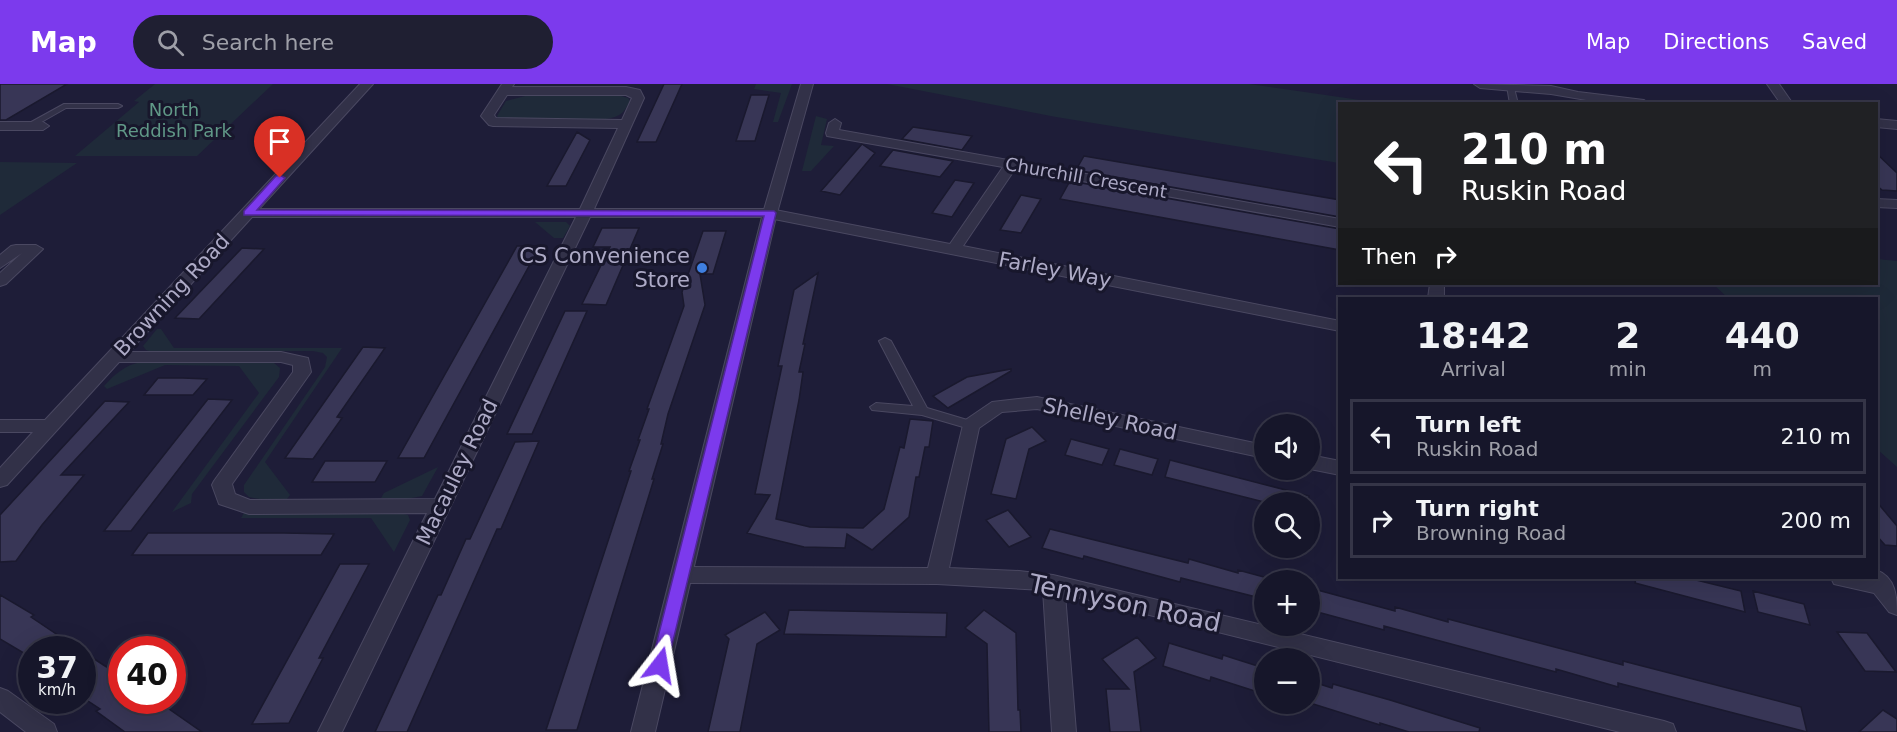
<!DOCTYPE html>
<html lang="en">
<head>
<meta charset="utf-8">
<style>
  body { margin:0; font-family:"DejaVu Sans",sans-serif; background:#1f1f32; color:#f1f3f6; height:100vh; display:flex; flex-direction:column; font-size:22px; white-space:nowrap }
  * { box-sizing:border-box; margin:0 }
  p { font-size:20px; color:#9e9fa8 }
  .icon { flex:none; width:33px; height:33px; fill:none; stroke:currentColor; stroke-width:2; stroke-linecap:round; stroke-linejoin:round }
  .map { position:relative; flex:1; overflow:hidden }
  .details { position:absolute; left:1338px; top:213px; width:540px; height:282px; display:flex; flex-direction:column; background:#16162a; border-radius:0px; box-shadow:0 6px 24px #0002,0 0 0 2px #353547 }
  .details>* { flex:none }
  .hud { position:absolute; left:1338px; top:18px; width:540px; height:183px; border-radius:0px; box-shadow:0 6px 24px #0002,0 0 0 2px #353547; background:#202124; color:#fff; overflow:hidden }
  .fabs { position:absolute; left:1254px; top:330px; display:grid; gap:12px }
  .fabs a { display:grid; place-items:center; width:66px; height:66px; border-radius:50%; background:#16162a; box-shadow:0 6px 24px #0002,0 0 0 2px #353547; font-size:30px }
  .speed { position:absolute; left:18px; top:552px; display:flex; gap:12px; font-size:30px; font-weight:700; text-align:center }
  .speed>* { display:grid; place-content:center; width:78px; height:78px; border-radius:50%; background:#16162a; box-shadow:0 6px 24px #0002,0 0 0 2px #353547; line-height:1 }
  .speed small { font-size:15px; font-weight:400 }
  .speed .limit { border:9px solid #d22; background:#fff; color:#111 }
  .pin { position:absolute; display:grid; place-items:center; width:51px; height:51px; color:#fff; margin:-62px -26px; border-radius:50% 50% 50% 0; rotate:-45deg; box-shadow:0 0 6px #0007 }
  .pin .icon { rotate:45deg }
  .me { position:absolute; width:66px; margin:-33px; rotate:14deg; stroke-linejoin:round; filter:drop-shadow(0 0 4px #0008) }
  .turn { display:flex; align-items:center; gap:21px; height:126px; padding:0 24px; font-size:27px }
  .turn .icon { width:78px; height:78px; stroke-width:2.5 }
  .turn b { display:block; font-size:42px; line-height:51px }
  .then { display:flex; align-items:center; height:57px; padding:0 24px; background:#0003; gap:12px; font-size:22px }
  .eta { display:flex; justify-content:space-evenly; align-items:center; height:102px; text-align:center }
  .eta b { font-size:36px; font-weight:600; line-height:42px }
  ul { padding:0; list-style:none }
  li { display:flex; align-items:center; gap:18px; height:75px; margin:0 12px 9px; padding:0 12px; border:3px solid #353547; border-radius:0px }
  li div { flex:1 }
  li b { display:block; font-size:22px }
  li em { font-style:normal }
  header { display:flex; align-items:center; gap:36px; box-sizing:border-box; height:84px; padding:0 30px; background:#7c3aed; color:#fff }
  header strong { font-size:28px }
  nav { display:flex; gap:33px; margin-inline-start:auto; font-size:21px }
  .search { width:420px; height:54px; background:#1f1f32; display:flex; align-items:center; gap:15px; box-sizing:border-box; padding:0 21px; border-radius:33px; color:#9e9fa8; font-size:22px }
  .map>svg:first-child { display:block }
  .green { fill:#1f2a39 }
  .building { fill:#383656; stroke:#1a192e; stroke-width:1.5 }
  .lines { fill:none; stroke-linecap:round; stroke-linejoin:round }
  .service-casing { stroke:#4a4861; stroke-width:2 }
  .minor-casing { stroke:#4a4861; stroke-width:2 }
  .tertiary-casing { stroke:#4a4861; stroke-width:2 }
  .service { fill:#323148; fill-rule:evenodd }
  .minor { fill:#323148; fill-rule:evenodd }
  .tertiary { fill:#323148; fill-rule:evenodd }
  .route { fill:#7c3aed; stroke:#51269a; stroke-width:1.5 }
  .shop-dot { fill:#3f7fe0; stroke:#18172c; stroke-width:2 }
  .labels { text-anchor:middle; stroke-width:6; stroke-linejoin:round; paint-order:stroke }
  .far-park-label { font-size:18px; fill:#609887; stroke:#18172c }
  .far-street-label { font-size:18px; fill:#adaac6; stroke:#18172c }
  .poi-label { font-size:21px; fill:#adaac6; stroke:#18172c; text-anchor:end }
  .street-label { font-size:21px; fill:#adaac6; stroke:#18172c }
  .near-street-label { font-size:26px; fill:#adaac6; stroke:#18172c }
</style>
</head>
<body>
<header>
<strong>Map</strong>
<div class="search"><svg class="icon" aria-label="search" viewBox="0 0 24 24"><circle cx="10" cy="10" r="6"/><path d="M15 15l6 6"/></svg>Search here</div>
<nav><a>Map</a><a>Directions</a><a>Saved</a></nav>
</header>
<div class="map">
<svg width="1897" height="648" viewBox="0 0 1897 648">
  <rect width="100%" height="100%" fill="#1e1d38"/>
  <!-- green -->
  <path class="green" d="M155,0H273L197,72H75L139,18L134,17Z
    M756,0H792L778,38H773L781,9L754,5Z
    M887,0H1249L1381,19L1340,20L1339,79L1056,33Z
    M525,12H621L628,14L630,17C624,29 620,33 606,35H499L497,32L506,17Z
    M816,32L827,35L821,61L834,62L811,87H802Z
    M0,78L77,79L0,131Z
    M535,138H566L570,142L563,154H554Z
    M1877,175L1897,177V383L1877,365L1876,214H1728L1713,200H1876Z
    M157,245H161L174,264H342L265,378L290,411L287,415H259L249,413L244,408V401L325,283L327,273L323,269L313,267L152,268L146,266L143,262Z
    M141,278L274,279L280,284L279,293L192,410L191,419L172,428L259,309L239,282L165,281L107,305L104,302C115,290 125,281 141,278Z
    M438,383L422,412L407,415L381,414L384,409Z
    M244,429H400L408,431L410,436L394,468L371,434H241Z"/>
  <!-- building -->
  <path class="building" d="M0,0H67L6,36H0Z
    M664,0H682L656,58H637Z
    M751,11H769L755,57H736Z
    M913,43L946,48L972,52L962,66L902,55Z
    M577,48L590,56L566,102H547Z
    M862,60L875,69L840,111L821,107Z
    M893,66L953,77L940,93L880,82Z
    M1876,69L1897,89V107L1882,106L1876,101Z
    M1084,72L1340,116V133L1076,86Z
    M955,96L974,99L952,133L932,129Z
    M1070,97L1340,145V166L1060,115Z
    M1021,111L1041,115L1021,149L1000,146Z
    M602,144H639L606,221L582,220L610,163H593Z
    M703,147H726L713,190H700L705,221L668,330L661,360H663L652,395H654L590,603L577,646H546L631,387H629L640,356H638L649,325H647L684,222L682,208Z
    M517,162H540L424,374H398Z
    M242,164L264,165L199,235L175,234Z
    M818,189L803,260H805L799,288H803L799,316L776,435L810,443L863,444L884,425L900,363L904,364L910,335L933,337L929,363H925L919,393H916L909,433L872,466L847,450L845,464L804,463L747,449L770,411L755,410L782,282H778L794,206Z
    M565,227H587L532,350H507Z
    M363,263L385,264L337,333L342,334L313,375L285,374Z
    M1011,285V287L948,324L933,312L967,293Z
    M158,294H183L207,295L193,311H144Z
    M208,315L232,316L131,447H104Z
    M105,317L129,318L61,391H84L42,441L16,477L0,478V431Z
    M1032,343L1046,357L1029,365L1016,415L991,410L1006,355Z
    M1071,355L1109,365L1102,381L1065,371Z
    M539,357L501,445H497L407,648H375L438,511H441L466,455H470L515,358Z
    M1120,365L1158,375L1152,391L1114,381Z
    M1170,376L1309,412L1308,418H1264L1165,393Z
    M325,377H387L375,398H312Z
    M1876,417L1897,442V462L1885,461L1876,451Z
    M1008,426L1031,453L1009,463L986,436Z
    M1050,445L1188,479L1189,475L1238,489V486L1264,493V515L1181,494L1180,498L1084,472L1083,475L1042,464Z
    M148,449H284L334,450L321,471H132Z
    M340,480H369L319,574H323L289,639L252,640Z
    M1636,494H1688L1741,507L1745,528L1635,499Z
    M1310,504L1395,527V523L1448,538V535L1623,581V577L1801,623L1807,648L1618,599V603L1556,585V588L1384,542V546L1310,526Z
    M1753,507L1804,520L1810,541L1758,528Z
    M0,511L34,531L31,533L80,566H32V574L0,555Z
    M789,526L947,529L946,553L784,550Z
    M984,526L1016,549L1018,626H1020L1021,648H989L987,560L965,544Z
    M765,528L780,546L757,560L740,648H708L729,555L725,551Z
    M1837,548L1867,549L1896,588L1865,587Z
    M1137,553L1156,574L1134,588L1141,648H1110L1106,605H1129L1102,575Z
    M1169,559L1222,575L1223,571L1264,584V610L1211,593L1210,597L1163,582Z
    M82,567L122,593V616H156L202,648H125L96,627L100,625L82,613Z
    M1310,597L1332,604L1333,600L1390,616L1480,644L1479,648H1409L1380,639V641L1310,619Z
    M1883,626L1897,635V648H1859Z"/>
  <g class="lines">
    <!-- service casing -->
    <g class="service-casing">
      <path id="service" d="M1507,2L1514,4L1518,20H1510Z
        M64,20H118L122,22L118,24H66L31,44L24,42Z
        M885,254L891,257L927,324L974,338L976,341L974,344L970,345L922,331L872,326L870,323L876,319L913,322L879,257Z"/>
    </g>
    <!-- minor casing -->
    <g class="minor-casing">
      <path id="minor" d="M360,0H373L259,125H580L618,44L493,42L489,41L481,32L502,0H514L512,3H626L640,6L644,14L594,125H770L950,160L1003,83L827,52L826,49L829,39L835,35L841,39L839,46L1340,135V143L1015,85L963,162L1340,237V247L764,133H590L342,648H318L427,429L249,430L219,420L212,401L214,397L293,288V281L281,278H119L7,401L0,403V384L33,348H0V336H45ZM507,11H626L632,14L622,36L496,34L494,31ZM252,133H576L435,415L250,416L235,410L232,400L311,288L308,274L281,268H129Z
        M1474,0L1551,2L1578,8L1644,16L1650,20H1610L1551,10L1480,4Z
        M1767,0H1779L1793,20H1781Z
        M1876,35L1897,37V45L1876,43Z
        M0,38H43L49,42L43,46H0Z
        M1876,115L1897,116V124L1876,123Z
        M16,161H36L43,165L6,200L0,202V189L22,169L0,184V171L11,162Z
        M1430,200H1444V214H1428Z
        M1037,313L1264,361V374L1037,325L1002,328L979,344L949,484L1019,487L1053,491L1664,637L1673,640L1676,648H1620L1065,510L1076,648H1052L1043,506L937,500L682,499L675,497L671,491L675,485L682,483L928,484L964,337L992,318Z
        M1310,371L1340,377V391L1310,385Z
        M1876,486C1896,493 1897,513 1897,531L1889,528L1874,509L1834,500L1831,494H1876Z
        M0,604L8,607L54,640L57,648H26L0,628Z"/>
    </g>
    <!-- tertiary casing -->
    <g class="tertiary-casing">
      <path id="tertiary" d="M801,0H813L777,129L655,648H631L763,129Z"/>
    </g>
    <!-- service -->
    <use href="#service" class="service"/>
    <!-- minor -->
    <use href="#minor" class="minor"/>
    <!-- tertiary -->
    <use href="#tertiary" class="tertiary"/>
  </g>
  <!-- route -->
  <path class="route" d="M280,91L285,94L257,126L774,127L776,129L666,586L660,588L654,586L651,581L764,132L244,131V127L276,92Z"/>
  <!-- markers -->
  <circle class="shop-dot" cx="702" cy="184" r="6"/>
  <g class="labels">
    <!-- far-park labels -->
    <g class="far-park-label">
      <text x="174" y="32">North<tspan x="174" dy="21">Reddish Park</tspan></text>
    </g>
    <!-- far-street labels -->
    <g class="far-street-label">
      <text transform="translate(1086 94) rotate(10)" y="6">Churchill Crescent</text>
    </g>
    <!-- poi labels -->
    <g class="poi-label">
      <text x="690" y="179">CS Convenience<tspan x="690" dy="24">Store</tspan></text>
    </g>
    <!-- street labels -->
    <g class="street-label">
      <text transform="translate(1055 186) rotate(11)" y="7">Farley Way</text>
      <text transform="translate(172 211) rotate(-47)" y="7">Browning Road</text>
      <text transform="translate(1110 335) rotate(12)" y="7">Shelley Road</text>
      <text transform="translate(457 388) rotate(-64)" y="7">Macauley Road</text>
    </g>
    <!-- near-street labels -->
    <g class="near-street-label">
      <text transform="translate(1125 519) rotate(12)" y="9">Tennyson Road</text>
    </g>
  </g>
</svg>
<div class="fabs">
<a><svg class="icon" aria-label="sound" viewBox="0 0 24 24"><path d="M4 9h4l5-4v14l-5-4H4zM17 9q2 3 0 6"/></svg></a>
<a><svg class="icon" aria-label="search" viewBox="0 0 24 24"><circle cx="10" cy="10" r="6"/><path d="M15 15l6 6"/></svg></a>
<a>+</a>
<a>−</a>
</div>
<div class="speed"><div>37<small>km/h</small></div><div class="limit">40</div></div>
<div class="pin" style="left:280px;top:94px;background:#d93025"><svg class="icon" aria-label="arrive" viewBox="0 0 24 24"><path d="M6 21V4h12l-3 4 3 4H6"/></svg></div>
<svg class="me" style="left:660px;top:581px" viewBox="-20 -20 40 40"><path d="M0-17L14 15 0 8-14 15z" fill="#7c3aed" stroke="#fff" stroke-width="4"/></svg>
<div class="hud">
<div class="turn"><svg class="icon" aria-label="left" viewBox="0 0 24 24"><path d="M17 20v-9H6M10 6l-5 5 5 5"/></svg><div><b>210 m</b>Ruskin Road</div></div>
<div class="then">Then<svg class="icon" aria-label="right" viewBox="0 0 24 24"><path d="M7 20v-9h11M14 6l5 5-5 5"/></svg></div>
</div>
<section class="details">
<div class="eta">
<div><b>18:42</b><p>Arrival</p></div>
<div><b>2</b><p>min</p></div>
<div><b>440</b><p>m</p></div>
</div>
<ul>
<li><svg class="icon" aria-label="left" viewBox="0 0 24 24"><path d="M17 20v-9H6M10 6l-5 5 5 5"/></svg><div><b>Turn left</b><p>Ruskin Road</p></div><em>210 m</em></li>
<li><svg class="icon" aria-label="right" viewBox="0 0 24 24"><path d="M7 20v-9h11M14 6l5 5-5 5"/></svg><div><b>Turn right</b><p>Browning Road</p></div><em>200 m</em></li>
</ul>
</section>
</div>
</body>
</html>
